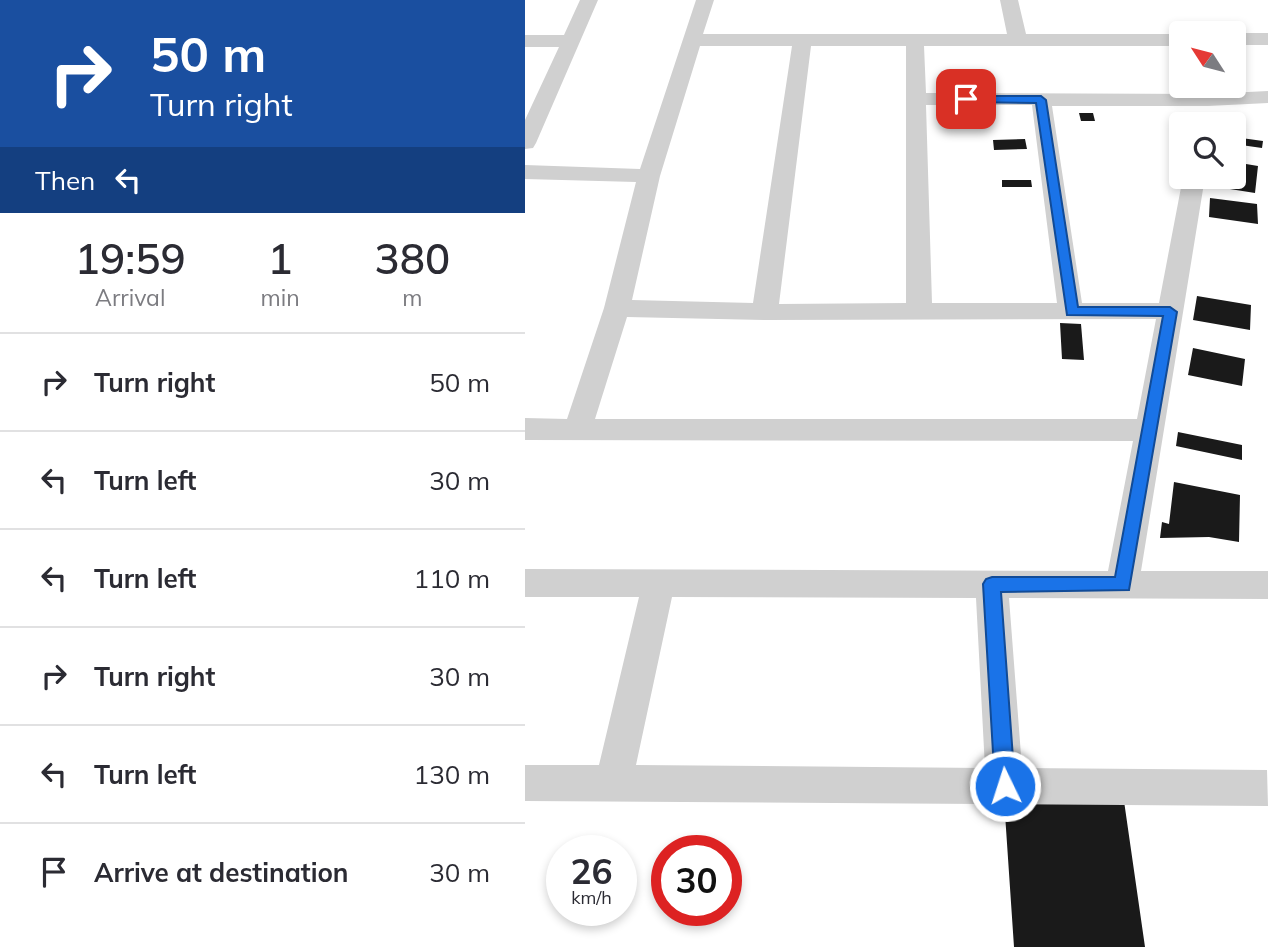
<!DOCTYPE html>
<html lang="en">
<head>
<meta charset="utf-8">
<style>
  body { margin:0; font-family:Mulish,sans-serif; background:#f2f2f3; color:#2b2b33; height:100vh; display:flex; flex-direction:column; font-size:26px; white-space:nowrap }
  * { box-sizing:border-box; margin:0 }
  p { font-size:23px; color:#7c7c81 }
  .icon { flex:none; width:38px; height:38px; fill:none; stroke:currentColor; stroke-width:2; stroke-linecap:round; stroke-linejoin:round }
  .map { position:relative; flex:1; overflow:hidden }
  .side { display:flex; flex-direction:column; background:#fff; width:525px }
  .side>* { flex:none }
  .hud { background:#1a4fa0; color:#fff; overflow:hidden }
  .needle { width:46px; rotate:306deg }
  .fabs { position:absolute; left:644px; top:21px; display:grid; gap:14px }
  .fabs a { display:grid; place-items:center; width:77px; height:77px; border-radius:7px; background:#fff; box-shadow:0 4px 10px #0003; font-size:35px }
  .speed { position:absolute; left:21px; top:835px; display:flex; gap:14px; font-size:35px; font-weight:700; text-align:center }
  .speed>* { display:grid; place-content:center; width:91px; height:91px; border-radius:50%; background:#fff; box-shadow:0 4px 10px #0003; line-height:1 }
  .speed small { font-size:18px; font-weight:400 }
  .speed .limit { border:10px solid #d22; background:#fff; color:#111 }
  .pin { position:absolute; display:grid; place-items:center; width:60px; height:60px; color:#fff; margin:-30px; border-radius:14px; box-shadow:0 4px 10px #0006 }
  .me { position:absolute; width:77px; margin:-38px; rotate:356deg; stroke-linejoin:round; filter:drop-shadow(0 0 5px #0008) }
  .turn { display:flex; align-items:center; gap:24px; height:147px; padding:0 35px; font-size:32px }
  .turn .icon { width:91px; height:91px; stroke-width:2.5 }
  .turn b { display:block; font-size:49px; line-height:60px }
  .then { display:flex; align-items:center; height:66px; padding:0 35px; background:#0003; gap:14px; font-size:26px }
  .eta { display:flex; justify-content:space-evenly; align-items:center; height:119px; text-align:center }
  .eta b { font-size:42px; font-weight:600; line-height:49px }
  ul { padding:0; list-style:none }
  li { display:flex; align-items:center; gap:21px; height:98px; padding:0 35px; border-top:2px solid #e1e1e2 }
  li div { flex:1 }
  li b { display:block; font-size:26px }
  li em { font-style:normal }
  main { display:flex; flex:1; min-height:0 }
  .map>svg:first-child { display:block }
  .building { fill:#1a1a1a }
  .lines { fill:none; stroke-linecap:round; stroke-linejoin:round }
  .minor { fill:#d0d0d0; fill-rule:evenodd }
  .route { fill:#1a73e8; stroke:#114b97; stroke-width:2 }
</style>
</head>
<body>
<main>
<section class="side">
<div class="hud">
<div class="turn"><svg class="icon" aria-label="right" viewBox="0 0 24 24"><path d="M7 20v-9h11M14 6l5 5-5 5"/></svg><div><b>50 m</b>Turn right</div></div>
<div class="then">Then<svg class="icon" aria-label="left" viewBox="0 0 24 24"><path d="M17 20v-9H6M10 6l-5 5 5 5"/></svg></div>
</div>
<div class="eta">
<div><b>19:59</b><p>Arrival</p></div>
<div><b>1</b><p>min</p></div>
<div><b>380</b><p>m</p></div>
</div>
<ul>
<li><svg class="icon" aria-label="right" viewBox="0 0 24 24"><path d="M7 20v-9h11M14 6l5 5-5 5"/></svg><div><b>Turn right</b></div><em>50 m</em></li>
<li><svg class="icon" aria-label="left" viewBox="0 0 24 24"><path d="M17 20v-9H6M10 6l-5 5 5 5"/></svg><div><b>Turn left</b></div><em>30 m</em></li>
<li><svg class="icon" aria-label="left" viewBox="0 0 24 24"><path d="M17 20v-9H6M10 6l-5 5 5 5"/></svg><div><b>Turn left</b></div><em>110 m</em></li>
<li><svg class="icon" aria-label="right" viewBox="0 0 24 24"><path d="M7 20v-9h11M14 6l5 5-5 5"/></svg><div><b>Turn right</b></div><em>30 m</em></li>
<li><svg class="icon" aria-label="left" viewBox="0 0 24 24"><path d="M17 20v-9H6M10 6l-5 5 5 5"/></svg><div><b>Turn left</b></div><em>130 m</em></li>
<li><svg class="icon" aria-label="arrive" viewBox="0 0 24 24"><path d="M6 21V4h12l-3 4 3 4H6"/></svg><div><b>Arrive at destination</b></div><em>30 m</em></li>
</ul>
</section>
<div class="map">
<svg width="743" height="947" viewBox="0 0 743 947">
  <rect width="100%" height="100%" fill="#fff"/>
  <!-- building -->
  <path class="building" d="M554,113H568L570,121H556Z
    M709,137L738,141L737,148L709,144Z
    M500,139L502,149L469,150L468,140Z
    M709,162L733,166L730,193L686,186L687,177H709Z
    M477,180H506L507,187H477Z
    M685,198L732,204L733,224L684,217Z
    M672,296L726,305L725,330L668,320Z
    M535,323L556,324L559,360L537,359Z
    M668,348L720,359L717,386L663,375Z
    M653,432L717,445V460L651,446Z
    M649,482L715,495L714,542L684,537L635,538L637,522L644,524Z
    M479,799L599,801L620,947H489Z"/>
  <g class="lines">
    <!-- minor -->
    <path class="minor" d="M55,0H73L11,143L8,148L0,149V120L34,47H0V35H39Z
      M171,0H189L178,34H482L475,0H493L501,34H656V46H399L401,93L683,94L743,91V103L683,106H527L557,303H634L658,177H680L616,571H743V599L484,598L497,768L742,770L743,806L0,801V765H74L114,597H0V569L583,571L608,441L0,440V418L42,419L79,308L111,182L0,179V165L115,169ZM175,46H267L228,303L107,300L135,176ZM286,46H381V303L254,304ZM401,105H507L532,303H407ZM102,317L240,320L631,319L612,419H70ZM147,597L451,598L460,768L111,765Z
      M709,33H743V45H709Z"/>
  </g>
  <!-- route -->
  <path class="route" d="M441,96H516L521,100L553,307H645L652,312L604,590L476,592L490,786L488,793L480,796L473,793L470,786L458,584L461,579L467,577H590L638,316L542,315L511,103L437,102L435,99Z"/>
</svg>
<div class="fabs">
<a><svg class="needle" viewBox="-14 -14 28 28"><path d="M0-13l5 13h-10z" fill="#e53935"/><path d="M0 13l5-13h-10z" fill="#7c7c81"/></svg></a>
<a><svg class="icon" aria-label="search" viewBox="0 0 24 24"><circle cx="10" cy="10" r="6"/><path d="M15 15l6 6"/></svg></a>
</div>
<div class="speed"><div>26<small>km/h</small></div><div class="limit">30</div></div>
<div class="pin" style="left:441px;top:99px;background:#d93025"><svg class="icon" aria-label="arrive" viewBox="0 0 24 24"><path d="M6 21V4h12l-3 4 3 4H6"/></svg></div>
<svg class="me" style="left:480px;top:786px" viewBox="-20 -20 40 40"><circle r="17" fill="#1a73e8" stroke="#fff" stroke-width="3"/><path d="M0-11L8 9 0 5-8 9z" fill="#fff"/></svg>
</div>
</main>
</body>
</html>
